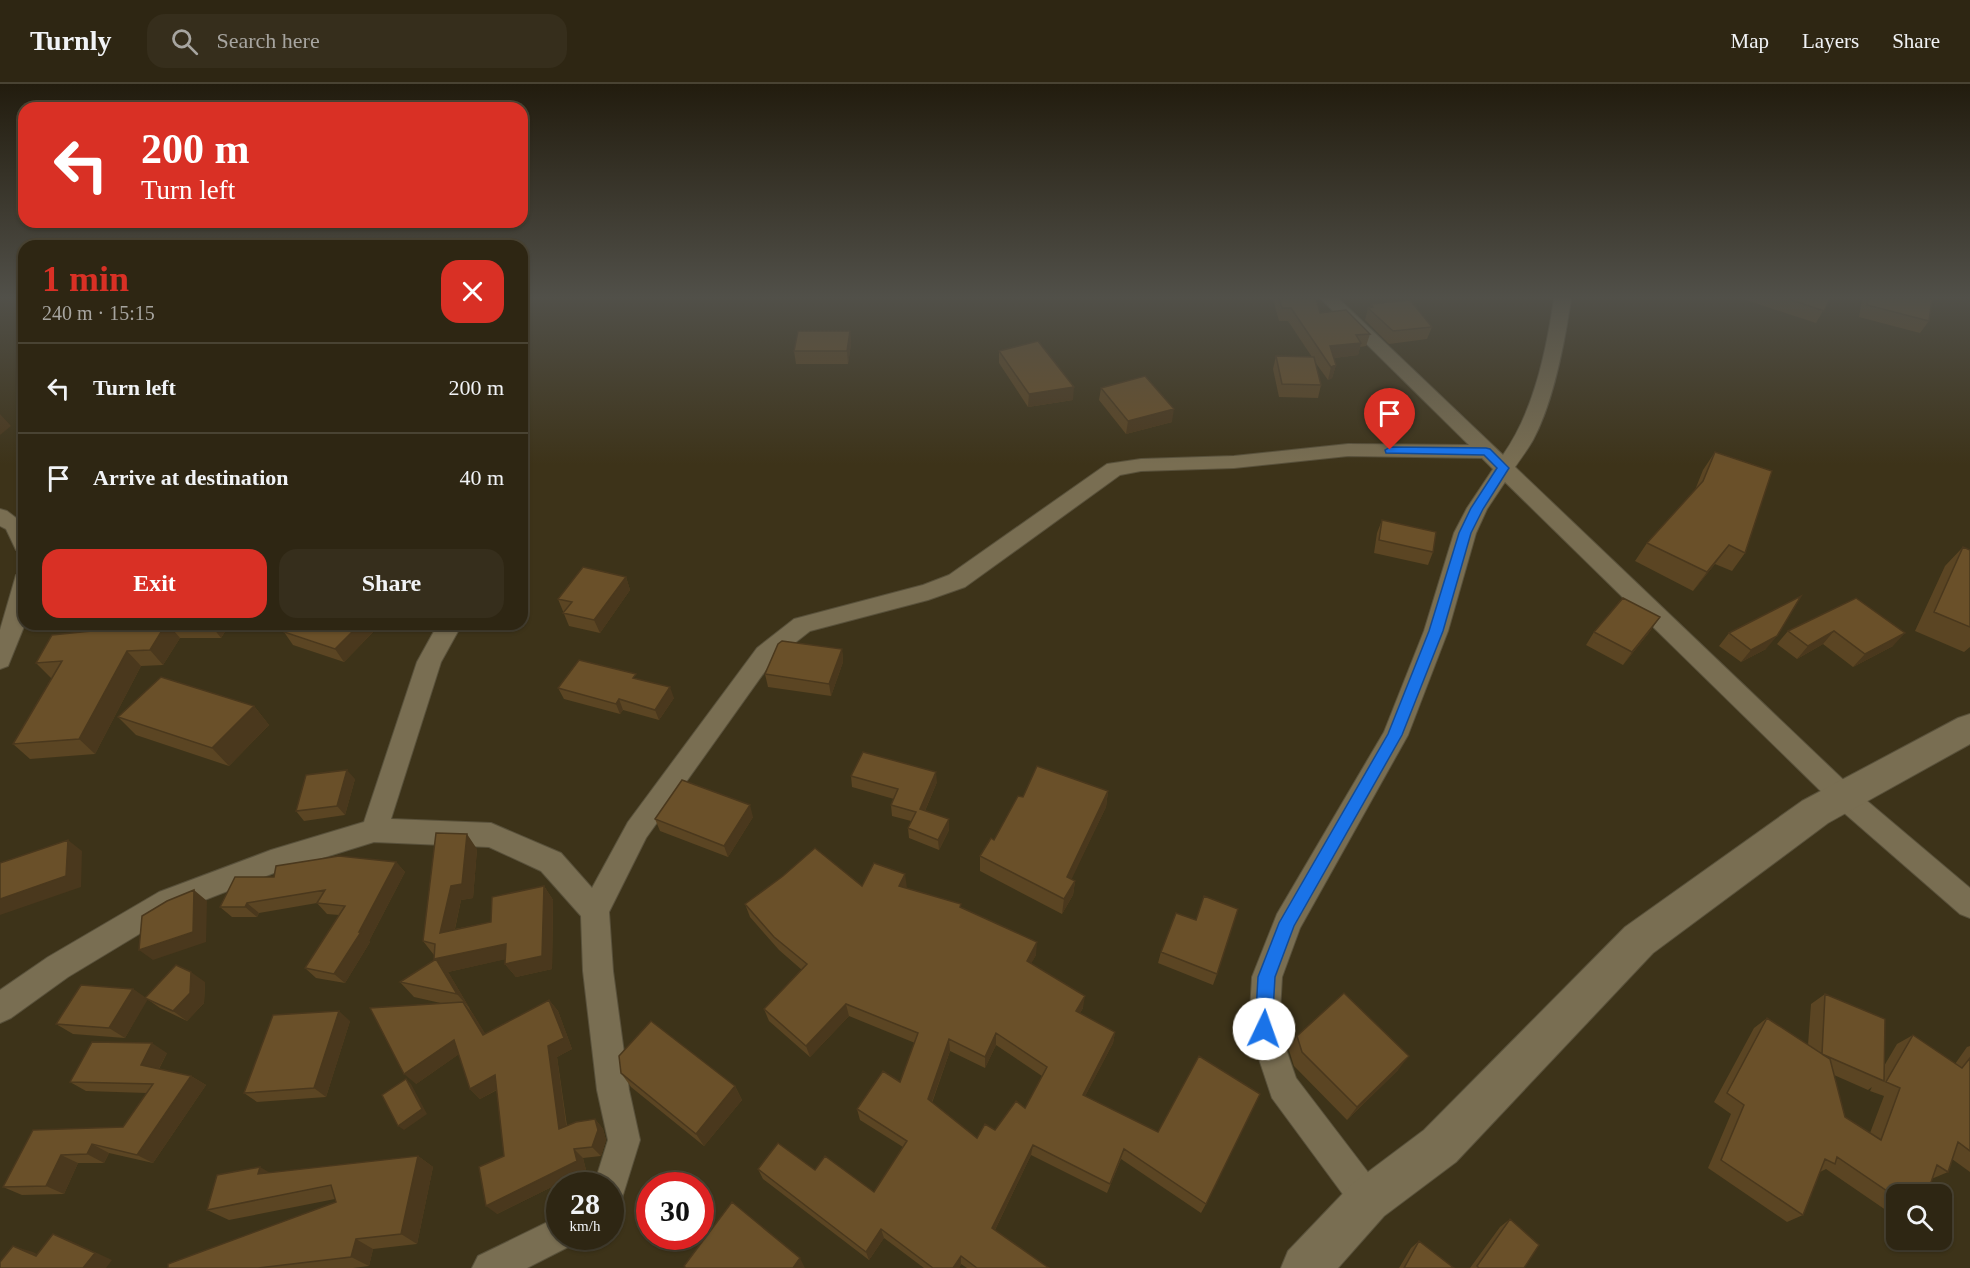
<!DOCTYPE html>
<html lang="en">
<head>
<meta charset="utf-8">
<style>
  body { margin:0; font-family:"Times New Roman",serif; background:#362e1c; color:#f1f3f6; height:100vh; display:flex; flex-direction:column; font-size:22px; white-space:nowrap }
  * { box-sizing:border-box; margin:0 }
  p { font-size:20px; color:#a7a5a0 }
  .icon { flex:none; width:33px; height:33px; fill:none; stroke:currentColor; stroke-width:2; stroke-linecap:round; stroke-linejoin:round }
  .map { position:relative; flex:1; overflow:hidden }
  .sheet { position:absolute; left:18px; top:156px; width:510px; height:390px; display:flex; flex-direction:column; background:#2e2613; border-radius:18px; box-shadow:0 2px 4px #0004,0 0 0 2px #494333 }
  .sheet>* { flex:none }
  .guide { position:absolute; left:18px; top:18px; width:510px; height:126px; border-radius:18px; box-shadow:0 2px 4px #0004,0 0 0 2px #494333; background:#d93025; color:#fff; overflow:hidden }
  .controls { position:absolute; left:1886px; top:1100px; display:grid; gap:12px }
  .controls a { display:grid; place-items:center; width:66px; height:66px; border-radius:12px; background:#2e2613; box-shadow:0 2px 4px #0004,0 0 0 2px #494333; font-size:30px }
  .speed { position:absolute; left:546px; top:1088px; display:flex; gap:12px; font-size:30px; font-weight:700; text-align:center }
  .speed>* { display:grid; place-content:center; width:78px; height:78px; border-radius:50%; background:#2e2613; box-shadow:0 2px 4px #0004,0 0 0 2px #494333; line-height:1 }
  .speed small { font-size:15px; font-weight:400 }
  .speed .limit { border:9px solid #d22; background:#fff; color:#111 }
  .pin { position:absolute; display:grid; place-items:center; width:51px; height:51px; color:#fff; margin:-62px -26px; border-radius:50% 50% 50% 0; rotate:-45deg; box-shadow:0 0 6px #0007 }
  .pin .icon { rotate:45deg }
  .me { position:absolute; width:66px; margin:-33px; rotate:3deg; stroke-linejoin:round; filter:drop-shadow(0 0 4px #0008) }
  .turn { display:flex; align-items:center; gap:21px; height:126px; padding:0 24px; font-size:27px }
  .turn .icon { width:78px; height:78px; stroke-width:2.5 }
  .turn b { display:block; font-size:42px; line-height:51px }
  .round { display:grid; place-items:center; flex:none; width:63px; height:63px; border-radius:18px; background:#362e1c }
  .overview { display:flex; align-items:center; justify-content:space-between; height:102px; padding:0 24px }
  h1 { font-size:36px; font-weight:700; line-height:45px; color:#d93025 }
  .primary-button { display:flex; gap:12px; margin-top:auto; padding:12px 24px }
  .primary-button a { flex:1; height:69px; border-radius:18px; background:#d93025; color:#fff; font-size:24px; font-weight:700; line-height:69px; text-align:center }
  .primary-button a+a { background:#362e1c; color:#f1f3f6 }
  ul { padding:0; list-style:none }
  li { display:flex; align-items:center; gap:18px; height:90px; padding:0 24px; border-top:2px solid #494333 }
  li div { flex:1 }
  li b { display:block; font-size:22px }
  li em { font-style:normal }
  header { display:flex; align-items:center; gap:36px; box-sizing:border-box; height:84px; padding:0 30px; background:#2e2613; border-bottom:2px solid #494333 }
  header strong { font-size:28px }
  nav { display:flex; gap:33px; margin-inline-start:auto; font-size:21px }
  .search { width:420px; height:54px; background:#362e1c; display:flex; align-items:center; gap:15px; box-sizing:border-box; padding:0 21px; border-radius:18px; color:#a7a5a0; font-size:22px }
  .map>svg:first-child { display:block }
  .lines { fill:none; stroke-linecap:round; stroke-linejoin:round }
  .minor-casing { stroke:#59513b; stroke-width:2 }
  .secondary-casing { stroke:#59513b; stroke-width:2 }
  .minor { fill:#796e52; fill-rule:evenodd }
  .secondary { fill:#796e52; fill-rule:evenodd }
  .wall { fill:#5b4523; fill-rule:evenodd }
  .shaded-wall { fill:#4a381d }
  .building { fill:#6a5029; stroke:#4a381d; stroke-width:1.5; fill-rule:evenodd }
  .route { fill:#1a73e8; stroke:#114b97; stroke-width:1.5 }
</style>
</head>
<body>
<header>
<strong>Turnly</strong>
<div class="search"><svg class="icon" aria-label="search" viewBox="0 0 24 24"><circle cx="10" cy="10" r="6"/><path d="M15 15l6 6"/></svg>Search here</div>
<nav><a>Map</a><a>Layers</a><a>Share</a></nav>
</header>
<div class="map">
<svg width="1970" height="1184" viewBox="0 0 1970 1184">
  <rect width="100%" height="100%" fill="#3d3319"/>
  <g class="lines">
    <!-- minor casing -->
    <g class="minor-casing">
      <path id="minor" d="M1321,215H1339L1503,371C1534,327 1546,268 1554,215H1571C1565,257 1553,319 1533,356C1528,365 1521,374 1515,383L1853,705L1970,804V834L1960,830L1835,721L1505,398L1487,425L1476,449L1448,547L1408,651L1300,844L1282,893L1279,945L1296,994L1380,1104L1385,1116L1380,1128L1368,1133L1356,1128L1272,1014L1249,945L1252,893L1277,830L1384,648L1424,547L1454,449L1467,424L1493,385L1482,374L1348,372L1234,384L1141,387L1120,391L965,503L928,516L810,547L773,576L646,754L609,828L613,887L629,1006L640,1056L622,1114L610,1119V1101H594L608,1056L597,1006L583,887L581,832L541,787L489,763L374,758L274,789L179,826L68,893L11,934L0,939V906L48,873L159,808L271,766L364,738L417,578L438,540H462L441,578L391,735L491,739L561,769L592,804L628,738L757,564L794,535L923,501L949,491L1107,380L1141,375L1234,372L1348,360L1469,361Z
        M0,425L7,427L24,440V468L16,466L6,445L0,442Z
        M24,489L25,540L8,582L0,585V546L16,491Z
        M560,1132V1152H576L572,1161L527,1184H472L478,1172Z"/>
    </g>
    <!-- secondary casing -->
    <g class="secondary-casing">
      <path id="secondary" d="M1970,630V660L1828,739L1653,869L1456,1078L1384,1132L1338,1184H1281L1288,1167L1352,1100L1424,1046L1625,843L1802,717L1958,634Z"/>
    </g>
    <!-- minor -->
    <use href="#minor" class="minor"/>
    <!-- secondary -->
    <use href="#secondary" class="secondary"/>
  </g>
  <!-- wall -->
  <path class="wall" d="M1273,215H1316L1320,229L1370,250L1366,262L1360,263L1358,271L1334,274L1336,281L1332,294L1328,296L1315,278L1321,301L1318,314L1279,313L1273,285L1276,272L1312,273L1288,237H1279Z
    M1743,215H1830L1816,239Z
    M1862,215H1934L1931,219L1929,237L1920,249L1859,233Z
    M1371,220L1432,243L1427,255L1389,260L1365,236L1368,224L1370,223Z
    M850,247L851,260L848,280H796L794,267Z
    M999,267L1073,316L1028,323L999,279Z
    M1101,304L1172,338L1126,350L1099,316Z
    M1715,368L1745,469L1732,487L1715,480L1693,507L1635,477L1647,459L1695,406L1703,386Z
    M1382,436L1433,468L1428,481L1374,469L1377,449Z
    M1963,463L1970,466V563L1964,568L1915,547L1945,482Z
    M626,493L630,506L600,549L569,542L558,515Z
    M1856,514L1893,562L1853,583L1823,560L1797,575L1777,560L1788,547Z
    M142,540H230L221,554H180L163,581L141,582L95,670L30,675L13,660L52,595L36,579L141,542Z
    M378,543L344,578L293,561L284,548Z
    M1651,546L1623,581L1586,561L1594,548Z
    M1729,549L1766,565L1741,578L1719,562Z
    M842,565L843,578L831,612L768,603L765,590Z
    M638,595L674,614L659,636L623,626L620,630L564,615L558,604Z
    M254,622L269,641L229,682L136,651L118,633Z
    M851,692L937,698L925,727L949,746L939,766L909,754L908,744L911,737L892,732L891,721L894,715L852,703Z
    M355,695L345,731L304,737L296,727Z
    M1108,707L1106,723L1071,795L1075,797L1073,811L1062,830L980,787V772L994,756L1023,713Z
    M753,733L728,773L660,747L655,735Z
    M477,765L473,814L461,816L455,845L491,838L544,802L553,816L552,885L516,893L505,880V875L448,888L470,925L469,924L473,930L485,950L549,916L558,927L572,965L557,973L567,1042L595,1035L603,1045L606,1056L601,1072L583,1074L586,1086L497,1130L504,1072L497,1006L480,1015L470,1005L459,970L416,1000L445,920L414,913L400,898L435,876L434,871L423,857Z
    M396,778L405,788L369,857L370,858L345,899L316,894L305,884L339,831L327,830L317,819L259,829L257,833H232L220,823L274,793Z
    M862,802L907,804L961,820V824L1036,871L1031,879L1083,924L1080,929L1115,948L1113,959L1085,1012L1206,1120L1201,1129L1121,1075L1107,1109L1031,1071L995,1146L1049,1184H967L961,1180L959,1184H924L884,1154L869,1176L763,1095L758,1085L815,1086L874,1108L903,1063L860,1036L857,1025L900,998L915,959L849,932L810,973L769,937L764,925L802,886L779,866L750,833L745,820ZM996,961L1042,992L1025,1024L995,1046L977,1054L932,1019L950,967L985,984Z
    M1161,868L1217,890L1213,901L1158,879Z
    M205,898L204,919L187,937L160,924L147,915L125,954L73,950L56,940L133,905L145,914Z
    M1825,910L1884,982L1897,960L1913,951L1955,980L1967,963L1970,962V1088L1952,1075L1948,1088L1896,1110V1133L1826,1085L1820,1088L1803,1131L1787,1138L1708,1084L1731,1030L1714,1018L1754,944L1767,934L1808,961L1811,920ZM1834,991L1868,1006L1872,1003L1870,1007L1884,1012L1870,1049L1845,1033Z
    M350,937L326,1013L257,1018L244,1009Z
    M1297,952L1398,986L1347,1036L1294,982L1289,966Z
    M167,969L159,985L191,992L206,1001L153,1079L109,1069L104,1079H78L64,1110L22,1111L3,1103L33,1046L123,1043L147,1009L86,1007L70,998Z
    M621,989L735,1002L742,1016L704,1062L631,1003Z
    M418,1072L433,1083L417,1160L373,1165L369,1182L353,1184H168L336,1118L335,1115L229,1136L207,1126L270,1089Z
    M1510,1135L1524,1184H1470L1500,1143Z
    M1419,1157L1454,1184H1399L1411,1164Z"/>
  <!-- shaded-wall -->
  <path class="shaded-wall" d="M850,247L851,260L848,280L847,267Z
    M1361,259L1358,271L1326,275L1330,262Z
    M1336,281L1332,294L1328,296L1331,283Z
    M1074,303L1073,316L1028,323L1029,310Z
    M1174,325L1172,338L1126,350L1128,337Z
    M0,330L11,342L0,351Z
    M1729,461L1715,480L1693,507L1707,488Z
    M626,493L630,506L600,549L594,536Z
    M1660,533L1651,546L1623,581L1632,568Z
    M166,540H168L180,554L163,581L150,566Z
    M210,540H230L221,554Z
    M360,540H376L378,543L344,578L335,565Z
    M1834,547L1823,560L1797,575L1808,562Z
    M1905,549L1893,562L1853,583L1865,570Z
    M1777,552L1766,565L1741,578L1751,566Z
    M842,565L843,578L831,612L829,600Z
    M127,567L141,582L95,670L79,655Z
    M670,603L674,614L659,636L655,626Z
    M619,615L623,626L620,630L616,620Z
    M254,622L269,641L229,682L212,664Z
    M347,686L355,695L345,731L337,722Z
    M936,688L937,698L921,736L920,725Z
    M1108,707L1106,723L1066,807L1067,793Z
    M750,721L753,733L728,773L724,762Z
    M949,735V746L939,766L938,756Z
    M467,750L477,765L473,814L461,816L451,862L440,849L451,802Z
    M68,756L82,767L81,803L0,831V815Z
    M396,778L405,788L369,857L370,858L345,899L334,890L359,848Z
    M905,790L907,804L899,802Z
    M1075,797L1073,811L1062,830L1064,815Z
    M544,802L553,816L552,885L516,893L505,880Z
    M194,806L207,817L206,858L153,876L139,866Z
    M247,819L259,829L257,833L245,823Z
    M1037,858L1036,871L1026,889L1027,877Z
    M506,860L516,873L448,888L470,925L457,910L441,882L434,875Z
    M191,888L205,898L204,919L187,937L173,927Z
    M133,905L148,915L125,954L109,944Z
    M1085,912L1083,924L1074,939L1076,927Z
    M549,916L558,927L572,965L557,973L568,1055L559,1045L548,962Z
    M463,918L473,930L493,962L483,951Z
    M846,920L849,932L810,973L806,962Z
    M339,927L350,937L326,1013L314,1004Z
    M1115,948L1113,959L1080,1022L1083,1011Z
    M996,949V961L985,984V973Z
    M949,955L950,967L929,1026L928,1015Z
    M454,956L465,966L416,1000L404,990Z
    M152,959L167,969L156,990L141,981Z
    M1409,972L1398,986L1347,1036L1357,1023Z
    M495,991L505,1001L480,1015L470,1005Z
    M191,992L206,1001L153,1079L137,1071Z
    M406,995L411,1000L427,1030L404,1046L398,1042Z
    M735,1002L742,1016L704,1062L696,1050Z
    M595,1035L603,1045L606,1056L601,1072L592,1063Z
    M92,1060L109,1069L104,1079L87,1070Z
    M1033,1061L1031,1071L992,1152V1144Z
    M574,1065L583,1074L586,1086L497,1130L486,1122Z
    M61,1071L78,1079L64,1110L46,1102Z
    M418,1072L433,1083L417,1160L401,1150Z
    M260,1083L279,1094L258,1090Z
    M881,1145L884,1154L869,1176L866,1168Z
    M53,1150L71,1157L112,1176L106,1184H83Z
    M356,1155L373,1165L369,1182L351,1173Z
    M13,1162L33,1168L55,1179L36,1172Z
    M961,1172V1180L959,1184H953Z
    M800,1174L805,1184H793Z"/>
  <!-- building -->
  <path class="building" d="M1279,215H1316L1320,229L1346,226L1370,250L1356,251L1361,259L1330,262L1336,281L1331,283L1291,224H1282Z
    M1789,215H1830L1824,227Z
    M1868,215H1932L1929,237L1867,221Z
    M1410,216L1432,243L1393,247L1368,224L1373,223L1371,220Z
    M798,247H850L847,267H794Z
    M1038,257L1074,303L1029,310L999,267Z
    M1276,272L1314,273L1321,301L1282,300Z
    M1145,292L1174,325L1128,337L1101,304Z
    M1715,368L1772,387L1745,469L1729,461L1707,488L1647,459L1703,397Z
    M1382,436L1436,448L1433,468L1379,456Z
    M1963,463L1970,466V543L1934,528Z
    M583,483L626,493L594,536L563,529L572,518L558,515Z
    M1801,512L1777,552L1751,566L1729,549Z
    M1623,514L1660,533L1632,568L1594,548Z
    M1856,514L1905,549L1865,570L1834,547L1808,562L1788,547Z
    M142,540H166L150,566L127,567L79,655L13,660L62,577L36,579L52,551L141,542Z
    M292,540H360L335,565L284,548Z
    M782,557L842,565L829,600L765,590L778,560Z
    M579,576L636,590L633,594L670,603L655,626L619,615L616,620L558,604Z
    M161,593L254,622L212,664L118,633Z
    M863,668L936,688L920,725L949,735L938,756L908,744L916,728L891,721L898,705L851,692Z
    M1037,682L1108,707L1067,793L1075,797L1064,815L980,772L991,754L994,756L1018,712L1023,713Z
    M347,686L337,722L296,727L306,691Z
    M682,696L750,721L724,762L655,735Z
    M436,749L467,750L462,800L451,802L440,849L491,838L492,813L544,802L542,872L505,880L506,860L434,875L435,860L423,857Z
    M68,756L66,792L0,815V779Z
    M815,764L862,802L874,779L905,790L899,802L961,820L960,823L1037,858L1027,877L1085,912L1076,927L1115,948L1083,1011L1158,1048L1199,972L1260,1010L1206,1120L1124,1065L1110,1100L1033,1061L992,1144L1049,1184H977L961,1172L953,1184H933L881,1145L866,1168L758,1085L778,1059L815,1086L825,1072L874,1108L907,1057L857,1025L883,987L900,998L918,949L846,920L806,962L764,925L807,880L774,853L745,820L783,792ZM996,949L1047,983L1025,1024L1016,1017L995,1046L985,1040L977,1054L928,1015L949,955L985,973Z
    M339,772L396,778L359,848H361L334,890L305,884L345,822L317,819L325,806L247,819L245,823H220L235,793H274L276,782Z
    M194,806L193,848L139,866L142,832L167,817Z
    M1204,812L1238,825L1217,890L1161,868L1176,829L1196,836Z
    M436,875L457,910L400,898Z
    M176,881L191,888L190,909L173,927L145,914Z
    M81,901L133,905L109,944L56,940Z
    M1344,909L1409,972L1357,1023L1302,968L1297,952Z
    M1825,910L1885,935L1884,997L1822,970L1830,975L1845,1033L1881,1056L1900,1004L1886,998L1913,951L1962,984L1970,974V1067L1958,1058L1948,1088L1937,1081L1927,1110H1896V1113L1837,1073L1835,1080L1825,1075L1803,1131L1721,1076L1744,1021L1727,1009L1767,934L1822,970Z
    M549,916L564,954L548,962L559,1045L576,1038L595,1035L598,1046L592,1063L574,1065L577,1077L486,1122L479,1083L504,1072L495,991L470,1005L454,956L404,990L370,924L463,918L483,951Z
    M339,927L314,1004L244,1009L273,931Z
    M651,937L735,1002L696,1050L621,989L619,972Z
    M92,958L152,959L141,981L191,992L137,1071L92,1060L87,1070L61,1071L46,1102L3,1103L33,1046L123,1043L153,1000L70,998Z
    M406,995L422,1025L398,1042L382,1011Z
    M418,1072L401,1150L356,1155L351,1173L258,1184H168V1180L336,1118L331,1101L207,1126L217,1091L260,1083L258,1090Z
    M732,1118L800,1174L793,1184H686L684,1182Z
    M1510,1135L1539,1161L1524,1184H1479L1477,1182Z
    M53,1150L95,1169L83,1184H0V1178L13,1162L36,1172Z
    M1419,1157L1454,1184H1404Z"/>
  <!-- sky -->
  <linearGradient id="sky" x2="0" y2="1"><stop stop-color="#221c0e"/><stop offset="0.56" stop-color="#515049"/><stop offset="1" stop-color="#515049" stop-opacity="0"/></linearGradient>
  <rect width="1970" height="381" fill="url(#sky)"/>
  <!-- route -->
  <path class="route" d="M1390,363L1486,364L1490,365L1509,384L1483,425L1471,449L1443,547L1402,651L1294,842L1275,893L1272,945L1270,951L1264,954L1257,951L1255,945L1258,893L1279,839L1388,650L1429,547L1459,449L1471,424L1497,384L1484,371L1386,369L1385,366Z"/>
</svg>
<div class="controls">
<a><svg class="icon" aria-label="search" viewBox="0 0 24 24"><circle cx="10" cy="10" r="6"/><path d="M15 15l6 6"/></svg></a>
</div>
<div class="speed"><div>28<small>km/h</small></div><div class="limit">30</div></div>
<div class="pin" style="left:1390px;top:366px;background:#d93025"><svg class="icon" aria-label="arrive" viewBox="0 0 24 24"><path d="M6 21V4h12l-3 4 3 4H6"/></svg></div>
<svg class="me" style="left:1264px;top:945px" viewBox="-20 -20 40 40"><circle r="19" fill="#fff"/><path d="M0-13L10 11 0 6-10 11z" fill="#1a73e8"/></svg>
<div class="guide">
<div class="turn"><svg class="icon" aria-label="left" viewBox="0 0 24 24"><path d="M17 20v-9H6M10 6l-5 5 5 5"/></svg><div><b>200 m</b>Turn left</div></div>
</div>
<section class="sheet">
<div class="overview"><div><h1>1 min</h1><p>240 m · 15:15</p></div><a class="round" style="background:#d93025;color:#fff"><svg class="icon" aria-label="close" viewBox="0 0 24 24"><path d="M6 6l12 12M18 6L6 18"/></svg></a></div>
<ul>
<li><svg class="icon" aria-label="left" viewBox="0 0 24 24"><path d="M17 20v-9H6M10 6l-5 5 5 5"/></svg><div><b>Turn left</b></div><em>200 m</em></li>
<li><svg class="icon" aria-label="arrive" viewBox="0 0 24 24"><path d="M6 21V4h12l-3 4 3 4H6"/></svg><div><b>Arrive at destination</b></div><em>40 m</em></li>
</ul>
<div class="primary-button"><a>Exit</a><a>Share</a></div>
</section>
</div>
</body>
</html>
